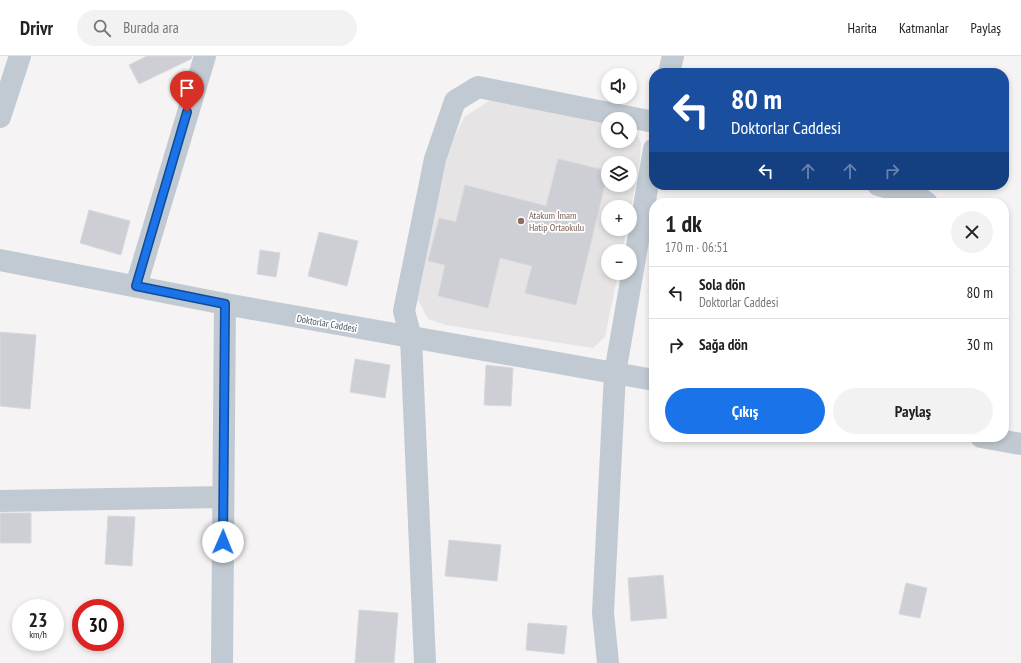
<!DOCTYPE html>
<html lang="tr">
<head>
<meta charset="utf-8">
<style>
  body { margin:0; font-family:"PT Sans Narrow",sans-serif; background:#f2f2f2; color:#222; height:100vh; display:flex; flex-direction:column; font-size:15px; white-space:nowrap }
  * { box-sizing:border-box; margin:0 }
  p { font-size:13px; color:#767676 }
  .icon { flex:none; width:22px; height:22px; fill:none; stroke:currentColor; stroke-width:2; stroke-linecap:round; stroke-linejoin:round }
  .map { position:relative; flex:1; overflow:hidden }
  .panel { position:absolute; left:649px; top:142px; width:360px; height:244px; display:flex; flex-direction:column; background:#fff; border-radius:16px; box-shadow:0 2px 6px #0003 }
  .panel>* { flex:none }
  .guide { position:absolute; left:649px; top:12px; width:360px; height:122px; border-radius:16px; box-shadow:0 2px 6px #0003; background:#1a4fa0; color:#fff; overflow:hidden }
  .controls { position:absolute; left:601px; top:12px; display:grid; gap:8px }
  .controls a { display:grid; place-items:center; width:36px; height:36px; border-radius:50%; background:#fff; box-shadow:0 2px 6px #0003; font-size:20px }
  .speed { position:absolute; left:12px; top:543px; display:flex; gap:8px; font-size:20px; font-weight:700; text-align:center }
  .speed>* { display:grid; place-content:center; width:52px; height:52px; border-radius:50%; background:#fff; box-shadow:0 2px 6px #0003; line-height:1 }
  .speed small { font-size:10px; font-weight:400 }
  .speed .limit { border:6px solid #d22; background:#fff; color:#111 }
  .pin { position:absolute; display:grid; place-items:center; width:34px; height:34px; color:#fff; margin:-41px -17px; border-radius:50% 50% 50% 0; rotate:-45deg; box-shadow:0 0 4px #0007 }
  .pin .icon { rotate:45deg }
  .me { position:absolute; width:44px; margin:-22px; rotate:1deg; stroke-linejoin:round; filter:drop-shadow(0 0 3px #0008) }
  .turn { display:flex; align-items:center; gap:14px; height:84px; padding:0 16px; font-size:18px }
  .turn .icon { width:52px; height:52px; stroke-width:2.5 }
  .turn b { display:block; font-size:28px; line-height:34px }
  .lanes { display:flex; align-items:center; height:38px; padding:0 16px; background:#0003; justify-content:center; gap:20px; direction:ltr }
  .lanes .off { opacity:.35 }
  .round { display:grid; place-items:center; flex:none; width:42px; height:42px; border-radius:21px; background:#f2f2f2 }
  .summary { display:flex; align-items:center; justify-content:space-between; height:68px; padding:0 16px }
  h1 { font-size:24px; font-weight:700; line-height:30px }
  .cta { display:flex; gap:8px; margin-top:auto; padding:8px 16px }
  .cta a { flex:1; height:46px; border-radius:24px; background:#1a73e8; color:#fff; font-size:16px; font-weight:700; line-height:46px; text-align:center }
  .cta a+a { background:#f2f2f2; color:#222 }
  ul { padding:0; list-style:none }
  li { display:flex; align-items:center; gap:12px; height:52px; padding:0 16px; border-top:1px solid #e0e0e0 }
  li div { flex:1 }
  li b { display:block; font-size:15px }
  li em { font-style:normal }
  header { display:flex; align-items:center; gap:24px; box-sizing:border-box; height:56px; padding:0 20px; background:#fff; border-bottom:1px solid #e0e0e0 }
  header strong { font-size:19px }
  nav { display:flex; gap:22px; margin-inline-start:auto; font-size:14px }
  .search { width:280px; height:36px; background:#f2f2f2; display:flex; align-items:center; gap:10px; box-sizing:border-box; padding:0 14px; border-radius:22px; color:#767676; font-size:15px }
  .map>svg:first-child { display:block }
  .education { fill:#e6e4e5; fill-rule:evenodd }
  .building { fill:#cdcfd5; stroke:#d7d9de }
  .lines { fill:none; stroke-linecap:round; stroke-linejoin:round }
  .minor { stroke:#c1cad2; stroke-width:22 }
  .tertiary { stroke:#c1cad2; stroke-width:22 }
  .route-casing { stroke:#114b97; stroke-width:10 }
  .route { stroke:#1a73e8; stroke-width:7 }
  .education-dot { fill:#8d6e63; stroke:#fff; stroke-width:1.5 }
  .labels { text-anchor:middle; stroke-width:3.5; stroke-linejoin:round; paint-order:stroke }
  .education-label { font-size:10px; fill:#785e54; stroke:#fff; text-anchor:start }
  .street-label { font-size:10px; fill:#4a5661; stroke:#fff }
</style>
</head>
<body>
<header>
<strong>Drivr</strong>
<div class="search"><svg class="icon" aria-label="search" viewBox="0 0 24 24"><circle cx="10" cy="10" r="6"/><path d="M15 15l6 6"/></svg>Burada ara</div>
<nav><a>Harita</a><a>Katmanlar</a><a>Paylaş</a></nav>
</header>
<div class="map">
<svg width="1021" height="607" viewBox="0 0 1021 607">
  <rect width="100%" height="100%" fill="#f5f3f3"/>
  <!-- education -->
  <path class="education" d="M495,41L608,68V85H630V74H634L641,87L640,105L630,157V151H608V173H627L622,195H608V217H618L605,281L593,292L446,269L428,263L418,244L445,101L464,61ZM608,107H630V129H608Z"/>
  <!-- building -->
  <path class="building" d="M147,0H192L191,3L139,28L129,9Z
    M558,103L608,115L576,249L525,237L532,210L500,202L488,252L438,240L445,209L428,205L439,162L456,166L465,129L546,150Z
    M89,154L130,165L121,199L80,187Z
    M319,176L358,185L347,230L308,220Z
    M260,194L280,197L276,221L257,218Z
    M0,276L36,279L30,353L0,350Z
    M355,303L390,309L385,342L350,336Z
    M486,309L513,312L511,350L484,349Z
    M0,457H31V487H0Z
    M108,460L135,461L132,510L105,508Z
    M449,484L501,489L497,525L445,520Z
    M663,519L667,562L631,565L628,522Z
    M906,527L927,532L920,562L899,558Z
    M359,554L398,557L394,607H355Z
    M528,567L567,570L564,598L526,594Z"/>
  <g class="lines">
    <!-- minor -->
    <path class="minor" d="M669,17L673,0
      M0,61L20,0
      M878,129L919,141L927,147
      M136,230L205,0
      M0,445L223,441
      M222,607L225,248
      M425,607L411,282L404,255L435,103L455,45L478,31L654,66
      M608,607L603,557L615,317L654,93"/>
    <!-- tertiary -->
    <path class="tertiary" d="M0,204L225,248L654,324
      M981,381L1021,388"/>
  </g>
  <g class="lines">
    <!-- route casing -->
    <g class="route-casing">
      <path id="route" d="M187,56L136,230L225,248L223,486"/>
    </g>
    <!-- route -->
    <use href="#route" class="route"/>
  </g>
  <!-- markers -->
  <circle class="education-dot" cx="521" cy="165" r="4"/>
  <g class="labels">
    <!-- education labels -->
    <g class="education-label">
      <text x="529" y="163">Atakum İmam<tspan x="529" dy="12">Hatip Ortaokulu</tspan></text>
    </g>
    <!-- street labels -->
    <g class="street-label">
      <text transform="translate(327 267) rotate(10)" y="4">Doktorlar Caddesi</text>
    </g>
  </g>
</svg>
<div class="controls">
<a><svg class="icon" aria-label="sound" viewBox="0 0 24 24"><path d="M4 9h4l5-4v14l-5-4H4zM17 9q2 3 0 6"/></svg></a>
<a><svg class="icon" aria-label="search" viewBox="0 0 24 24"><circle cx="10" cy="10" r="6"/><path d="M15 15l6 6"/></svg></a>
<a><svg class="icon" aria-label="layers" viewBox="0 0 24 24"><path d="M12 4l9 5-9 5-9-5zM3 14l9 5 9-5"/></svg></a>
<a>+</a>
<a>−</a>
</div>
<div class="speed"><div>23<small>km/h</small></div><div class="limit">30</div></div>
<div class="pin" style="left:187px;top:56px;background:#d93025"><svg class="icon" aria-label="arrive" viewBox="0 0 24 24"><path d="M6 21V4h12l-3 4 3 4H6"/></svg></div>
<svg class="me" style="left:223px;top:486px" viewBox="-20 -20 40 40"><circle r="19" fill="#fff"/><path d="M0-13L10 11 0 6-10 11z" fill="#1a73e8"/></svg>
<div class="guide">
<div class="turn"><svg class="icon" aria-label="left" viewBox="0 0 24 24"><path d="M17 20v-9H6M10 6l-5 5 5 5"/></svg><div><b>80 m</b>Doktorlar Caddesi</div></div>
<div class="lanes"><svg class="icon" aria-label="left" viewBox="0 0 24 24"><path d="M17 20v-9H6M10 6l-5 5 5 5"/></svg><svg class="icon off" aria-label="ahead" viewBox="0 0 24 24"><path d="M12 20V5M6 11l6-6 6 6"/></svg><svg class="icon off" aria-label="ahead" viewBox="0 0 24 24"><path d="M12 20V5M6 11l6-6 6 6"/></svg><svg class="icon off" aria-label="right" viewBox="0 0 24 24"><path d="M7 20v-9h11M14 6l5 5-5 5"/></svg></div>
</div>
<section class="panel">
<div class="summary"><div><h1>1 dk</h1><p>170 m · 06:51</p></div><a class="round"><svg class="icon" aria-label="close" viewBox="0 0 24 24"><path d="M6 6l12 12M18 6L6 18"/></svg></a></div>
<ul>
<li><svg class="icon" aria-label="left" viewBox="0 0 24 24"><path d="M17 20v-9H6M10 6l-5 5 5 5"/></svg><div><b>Sola dön</b><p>Doktorlar Caddesi</p></div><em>80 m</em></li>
<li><svg class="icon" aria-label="right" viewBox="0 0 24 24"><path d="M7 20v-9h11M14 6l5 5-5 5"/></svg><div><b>Sağa dön</b></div><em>30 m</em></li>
</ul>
<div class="cta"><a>Çıkış</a><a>Paylaş</a></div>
</section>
</div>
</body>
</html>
